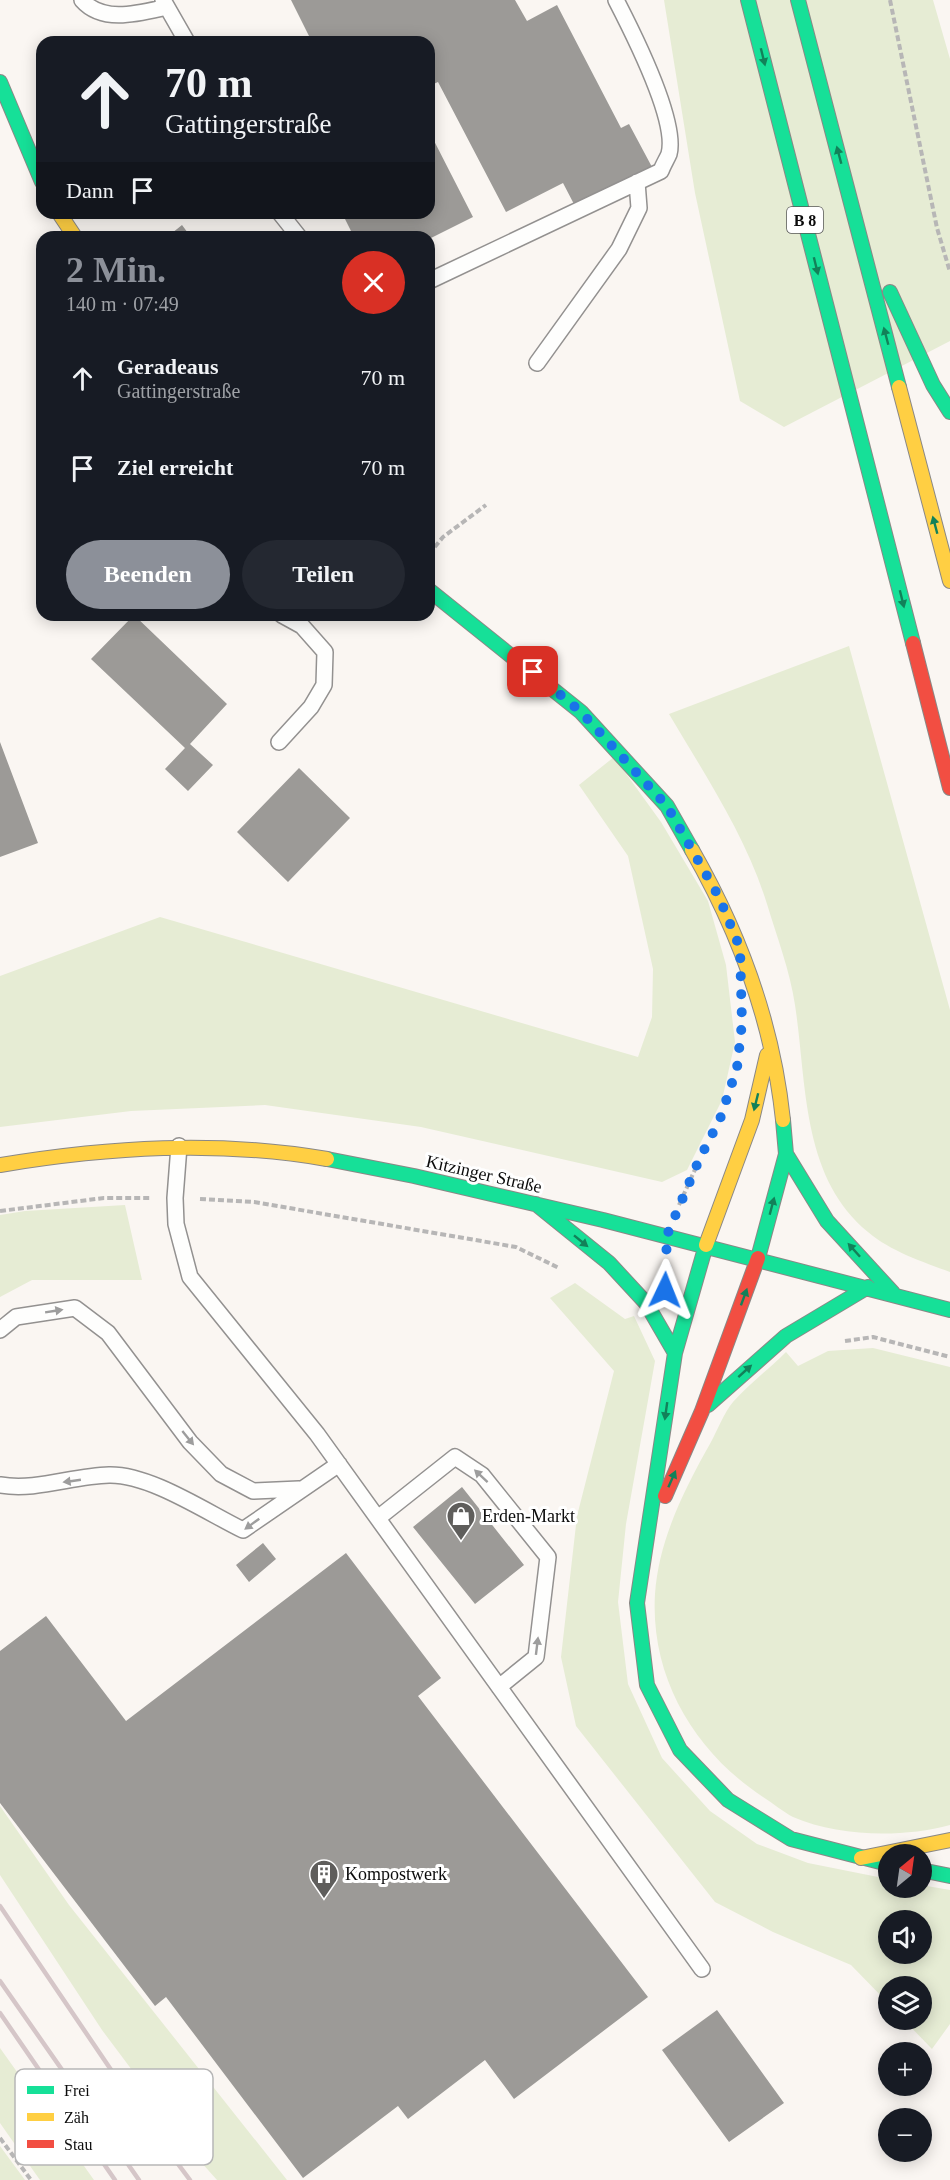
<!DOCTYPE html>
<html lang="de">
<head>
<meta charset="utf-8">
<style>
  body { margin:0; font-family:"Times New Roman",serif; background:#242831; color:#f1f3f6; height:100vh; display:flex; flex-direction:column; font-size:22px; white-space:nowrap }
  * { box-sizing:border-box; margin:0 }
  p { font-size:20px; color:#9ea1a6 }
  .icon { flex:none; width:33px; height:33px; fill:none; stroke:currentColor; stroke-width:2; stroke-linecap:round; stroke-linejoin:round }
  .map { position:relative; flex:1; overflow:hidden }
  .sheet { position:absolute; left:36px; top:231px; width:399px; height:390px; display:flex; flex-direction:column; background:#171b24; border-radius:18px; box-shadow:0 3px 15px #0003 }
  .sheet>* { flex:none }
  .hud { position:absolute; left:36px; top:36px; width:399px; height:183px; border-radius:18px; box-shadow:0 3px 15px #0003; background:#171b24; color:#f1f3f6; overflow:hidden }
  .needle { width:39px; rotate:29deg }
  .controls { position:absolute; left:878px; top:1844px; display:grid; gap:12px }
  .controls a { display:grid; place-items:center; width:54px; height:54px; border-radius:50%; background:#171b24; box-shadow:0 3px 15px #0003; font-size:30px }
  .pin { position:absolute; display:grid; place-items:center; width:51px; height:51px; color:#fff; margin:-26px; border-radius:12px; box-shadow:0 3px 9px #0006 }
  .me { position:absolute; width:66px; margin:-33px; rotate:2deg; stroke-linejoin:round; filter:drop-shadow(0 0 4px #0008) }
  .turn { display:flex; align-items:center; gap:21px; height:126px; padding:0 30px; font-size:27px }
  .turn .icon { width:78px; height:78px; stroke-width:2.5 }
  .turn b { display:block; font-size:42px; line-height:51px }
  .then { display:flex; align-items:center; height:57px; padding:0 30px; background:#0003; gap:12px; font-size:22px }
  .round { display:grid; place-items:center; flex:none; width:63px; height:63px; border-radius:32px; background:#242831 }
  .overview { display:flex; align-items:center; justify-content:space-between; height:102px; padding:0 30px }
  h1 { font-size:36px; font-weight:600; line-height:45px; color:#8c9099 }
  .primary-button { display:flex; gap:12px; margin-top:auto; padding:12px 30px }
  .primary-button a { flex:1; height:69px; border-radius:36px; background:#8c9099; color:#fff; font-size:24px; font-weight:600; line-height:69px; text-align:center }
  .primary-button a+a { background:#242831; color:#f1f3f6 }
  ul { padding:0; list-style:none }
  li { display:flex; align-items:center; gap:18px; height:90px; padding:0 30px }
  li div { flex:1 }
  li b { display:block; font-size:22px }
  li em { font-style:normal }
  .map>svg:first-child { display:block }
  .green { fill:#e6ecd4; fill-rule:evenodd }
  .building { fill:#9c9a97 }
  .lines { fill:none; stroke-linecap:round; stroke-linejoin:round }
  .lane-casing { stroke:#939190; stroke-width:18 }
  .fast-casing { stroke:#8a8886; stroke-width:16 }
  .slow-casing { stroke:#8a8886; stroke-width:16 }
  .jam-casing { stroke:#8a8886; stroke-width:16 }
  .path { stroke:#b7b6b6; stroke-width:4; stroke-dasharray:6 3; stroke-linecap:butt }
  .lane { stroke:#fefefd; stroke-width:15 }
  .fast { stroke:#16e098; stroke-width:14 }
  .slow { stroke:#ffcf43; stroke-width:14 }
  .jam { stroke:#f24e42; stroke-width:14 }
  .rail { stroke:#d5c6c8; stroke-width:4.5 }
  .oneway { fill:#128159 }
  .oneway2 { fill:#9d9d9d }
  .route { stroke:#1a73e8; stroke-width:10; stroke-dasharray:0 18 }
  .labels { text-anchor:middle; stroke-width:6; stroke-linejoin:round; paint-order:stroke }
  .shield { fill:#fff; stroke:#555; stroke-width:1.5 }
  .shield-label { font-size:16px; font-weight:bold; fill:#0c0c0c }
  .street-label { font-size:18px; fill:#0c0c0c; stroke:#fff }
  .poi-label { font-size:18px; fill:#0c0c0c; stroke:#fff; text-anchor:start }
  .key { fill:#fff; stroke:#b6b6b6; stroke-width:1.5 }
  .key-label { font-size:16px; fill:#0c0c0c }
</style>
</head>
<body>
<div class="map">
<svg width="950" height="2180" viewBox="0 0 950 2180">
  <rect width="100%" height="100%" fill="#faf6f2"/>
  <!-- green -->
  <path class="green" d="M664,0H933L950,59V341L784,427L740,401L695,193Z
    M849,646L950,1010V1272C923,1262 890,1251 868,1232C801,1177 807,1083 795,1005C790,971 777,937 767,904C746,836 705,775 669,714Z
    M614,757L661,822L708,901L726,965L735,1042L722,1100L687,1170L662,1182L421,1127L265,1105L131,1111L0,1127V976L160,917L638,1057L652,1017L653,969L628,856L579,785Z
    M125,1205L142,1280H32L0,1297V1215L25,1211Z
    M575,1283L625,1319L634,1316L655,1361L626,1524L618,1602L628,1684L662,1758L710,1811L757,1844L808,1863L888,1879V1887L921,1885L950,1890V2024L932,2049L903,2019H921V1986H888V2003L851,1965L773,1932L715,1902L576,1726L561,1657L577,1516L614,1371L550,1298ZM888,1920H921V1953H888Z
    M873,1348L950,1367V1825C902,1838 840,1837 793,1817C783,1812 773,1803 763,1797C695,1752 650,1678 655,1594C659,1539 684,1490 711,1442C718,1429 724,1413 733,1402C749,1384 769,1369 786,1352L798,1366L828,1351Z
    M0,1806L69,1905L287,2180H217L200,2161L102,2030L0,1875Z
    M0,2048L94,2180H40L35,2173L0,2123Z
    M0,2146L25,2180H0Z"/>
  <!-- building -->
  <path class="building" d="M291,0H515L527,21L557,5L621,128L629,124L652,167L576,208L563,183L506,212L438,82L429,86V42H312Z
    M429,131L473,217L429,239V237H354L342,213H429Z
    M182,225L191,237H167Z
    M134,615L227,704L190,744L213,765L188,791L165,769L185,748L91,659Z
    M0,742L38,843L0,857Z
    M299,768L350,818L288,882L237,832Z
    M462,1487L524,1565L475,1604L413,1527Z
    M263,1543L276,1559L249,1582L236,1565Z
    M346,1553L441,1678L418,1696L648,1997L514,2099L485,2060L408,2119L398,2106L303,2178L166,1997L155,2006L0,1803V1651L46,1616L126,1721Z
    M717,2010L784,2103L729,2142L662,2050Z"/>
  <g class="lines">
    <!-- lane casing -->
    <g class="lane-casing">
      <path id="lane" d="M82,0C103,24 140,13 167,7
        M163,0L187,42
        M280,213L299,237
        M429,281L661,171C663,165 667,159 669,154C678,121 632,31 616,0
        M537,363L619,249L639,208L637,182
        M279,742L311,707L324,685L325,652L302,626L282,615
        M179,1146L175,1198L176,1224L190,1277L317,1434L702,1969
        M0,1330L16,1317L75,1308L108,1333L190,1442L221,1474L253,1491L299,1489
        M0,1485C37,1491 72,1476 109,1475C150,1474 206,1512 243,1530L339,1464
        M378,1518L455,1457L482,1475L548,1557L536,1657L499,1687"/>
    </g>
    <!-- fast casing -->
    <g class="fast-casing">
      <path id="fast" d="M748,0L913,643
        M798,0L899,387
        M0,82L42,182
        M890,292L933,385L950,412
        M429,590L581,712L667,806L692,850
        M786,1154L827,1221L893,1293
        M327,1159L414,1176L603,1220L950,1310
        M536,1204L609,1263L646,1303L675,1353
        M706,1245L675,1353L637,1603L647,1685L680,1750L728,1800L791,1839L888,1864
        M758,1258L786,1154L783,1120
        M708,1405L786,1336L868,1287
        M921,1870L950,1876"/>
    </g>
    <!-- slow casing -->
    <g class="slow-casing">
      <path id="slow" d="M59,213L75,237
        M899,387L950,581
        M692,850C740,934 773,1024 783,1120
        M0,1165C109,1147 217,1140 327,1159
        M706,1245L752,1120L767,1055
        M861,1858L950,1840"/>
    </g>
    <!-- jam casing -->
    <g class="jam-casing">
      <path id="jam" d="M913,643L950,788
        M665,1496L702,1411L758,1258"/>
    </g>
    <!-- path -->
    <path class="path" d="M890,0L937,228L950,272
      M429,554L443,537L486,505
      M200,1199L254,1202L516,1247L559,1268
      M679,1205L697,1165
      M0,1211L104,1198H151
      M845,1341L873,1337L950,1357
      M0,2138L31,2180"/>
    <!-- lane -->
    <use href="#lane" class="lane"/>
    <!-- fast -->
    <use href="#fast" class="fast"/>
    <!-- slow -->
    <use href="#slow" class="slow"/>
    <!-- jam -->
    <use href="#jam" class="jam"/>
    <!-- rail -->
    <path class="rail" d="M0,1906L143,2117L190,2180
      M0,1981L139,2180
      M0,2013L115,2180"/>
  </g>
  <!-- one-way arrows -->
  <defs><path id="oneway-solid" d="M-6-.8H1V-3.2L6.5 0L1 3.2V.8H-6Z" transform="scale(1.5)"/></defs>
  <g class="oneway">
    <use href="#oneway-solid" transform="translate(763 57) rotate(76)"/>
    <use href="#oneway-solid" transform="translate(839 155) rotate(-105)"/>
    <use href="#oneway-solid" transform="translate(816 266) rotate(76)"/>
    <use href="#oneway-solid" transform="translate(886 336) rotate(-105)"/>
    <use href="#oneway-solid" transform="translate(935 525) rotate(-105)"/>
    <use href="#oneway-solid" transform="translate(902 599) rotate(76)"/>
    <use href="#oneway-solid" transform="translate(756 1102) rotate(104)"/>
    <use href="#oneway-solid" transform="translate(772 1206) rotate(-75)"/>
    <use href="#oneway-solid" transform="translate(581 1241) rotate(39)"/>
    <use href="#oneway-solid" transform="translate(854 1250) rotate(-132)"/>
    <use href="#oneway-solid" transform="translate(744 1297) rotate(-70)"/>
    <use href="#oneway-solid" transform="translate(745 1371) rotate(-42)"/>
    <use href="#oneway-solid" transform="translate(666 1411) rotate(98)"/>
    <use href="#oneway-solid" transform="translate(672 1479) rotate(-66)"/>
  </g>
  <g class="oneway2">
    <use href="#oneway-solid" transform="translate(54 1311) rotate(-9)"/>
    <use href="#oneway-solid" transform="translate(188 1438) rotate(51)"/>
    <use href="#oneway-solid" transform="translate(481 1476) rotate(-137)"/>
    <use href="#oneway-solid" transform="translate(72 1481) rotate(172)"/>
    <use href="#oneway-solid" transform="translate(252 1524) rotate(144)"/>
    <use href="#oneway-solid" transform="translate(537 1646) rotate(-83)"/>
  </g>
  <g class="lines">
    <!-- route -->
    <path class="route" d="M533,672L581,712L667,806L719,897L740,948L742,1023L737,1068L720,1119L699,1160L667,1235L665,1290"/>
  </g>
  <!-- icons -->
  <defs>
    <g id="shop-pin" transform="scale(1.5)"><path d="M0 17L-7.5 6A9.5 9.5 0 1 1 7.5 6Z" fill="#5f5e5c" stroke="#fff"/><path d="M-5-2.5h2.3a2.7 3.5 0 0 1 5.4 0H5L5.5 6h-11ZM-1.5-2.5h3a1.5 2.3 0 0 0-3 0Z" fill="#fff"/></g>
    <g id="building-pin" transform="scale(1.5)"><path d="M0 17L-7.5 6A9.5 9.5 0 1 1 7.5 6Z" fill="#5f5e5c" stroke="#fff"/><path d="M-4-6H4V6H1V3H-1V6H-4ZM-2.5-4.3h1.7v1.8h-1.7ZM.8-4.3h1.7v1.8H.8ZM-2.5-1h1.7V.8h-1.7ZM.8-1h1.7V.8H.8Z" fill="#fff"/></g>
  </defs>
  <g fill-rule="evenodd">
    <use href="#shop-pin" x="461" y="1516"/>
    <use href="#building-pin" x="324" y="1874"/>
  </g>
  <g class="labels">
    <!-- shield labels -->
    <rect class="shield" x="787" y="207" width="36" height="26" rx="4.5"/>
    <g class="shield-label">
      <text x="805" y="226">B 8</text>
    </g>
    <!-- street labels -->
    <g class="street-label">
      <text transform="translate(484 1174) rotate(13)" y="6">Kitzinger Straße</text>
    </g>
    <!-- poi labels -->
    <g class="poi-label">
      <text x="482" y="1522">Erden-Markt</text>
      <text x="345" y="1880">Kompostwerk</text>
    </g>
  </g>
  <!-- legend -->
  <rect x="15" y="2069" width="198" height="96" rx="9" class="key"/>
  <rect x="27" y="2086" width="27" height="8" fill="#16e098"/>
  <rect x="27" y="2113" width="27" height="8" fill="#ffcf43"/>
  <rect x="27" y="2140" width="27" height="8" fill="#f24e42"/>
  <g class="key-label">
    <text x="64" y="2096">Frei</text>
    <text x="64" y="2123">Zäh</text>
    <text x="64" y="2150">Stau</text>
  </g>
</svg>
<div class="controls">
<a><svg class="needle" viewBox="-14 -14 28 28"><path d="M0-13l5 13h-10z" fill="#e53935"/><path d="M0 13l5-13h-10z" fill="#9ea1a6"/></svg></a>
<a><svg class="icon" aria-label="sound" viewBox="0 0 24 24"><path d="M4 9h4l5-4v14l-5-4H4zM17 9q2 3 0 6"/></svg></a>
<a><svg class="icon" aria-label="layers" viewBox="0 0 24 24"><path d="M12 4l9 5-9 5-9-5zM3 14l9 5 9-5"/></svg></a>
<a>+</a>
<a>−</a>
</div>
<div class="pin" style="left:533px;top:672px;background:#d93025"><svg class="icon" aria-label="arrive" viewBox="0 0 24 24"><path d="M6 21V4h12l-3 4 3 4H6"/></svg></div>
<svg class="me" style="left:665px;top:1290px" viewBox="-20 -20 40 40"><path d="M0-17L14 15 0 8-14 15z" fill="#1a73e8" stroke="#fff" stroke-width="4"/></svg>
<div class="hud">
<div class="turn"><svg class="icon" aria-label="ahead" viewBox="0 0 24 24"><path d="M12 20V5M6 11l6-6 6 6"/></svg><div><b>70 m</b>Gattingerstraße</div></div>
<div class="then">Dann<svg class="icon" aria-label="arrive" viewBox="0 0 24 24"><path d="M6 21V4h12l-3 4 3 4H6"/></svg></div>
</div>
<section class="sheet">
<div class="overview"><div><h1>2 Min.</h1><p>140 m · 07:49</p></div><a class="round" style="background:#d93025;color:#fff"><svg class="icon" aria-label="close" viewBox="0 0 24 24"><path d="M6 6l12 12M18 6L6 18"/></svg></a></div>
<ul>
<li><svg class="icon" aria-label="ahead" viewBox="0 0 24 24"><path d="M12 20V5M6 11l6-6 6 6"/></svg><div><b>Geradeaus</b><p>Gattingerstraße</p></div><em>70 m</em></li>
<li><svg class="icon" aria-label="arrive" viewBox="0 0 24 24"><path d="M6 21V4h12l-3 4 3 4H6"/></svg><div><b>Ziel erreicht</b></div><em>70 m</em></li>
</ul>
<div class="primary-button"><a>Beenden</a><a>Teilen</a></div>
</section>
</div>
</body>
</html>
